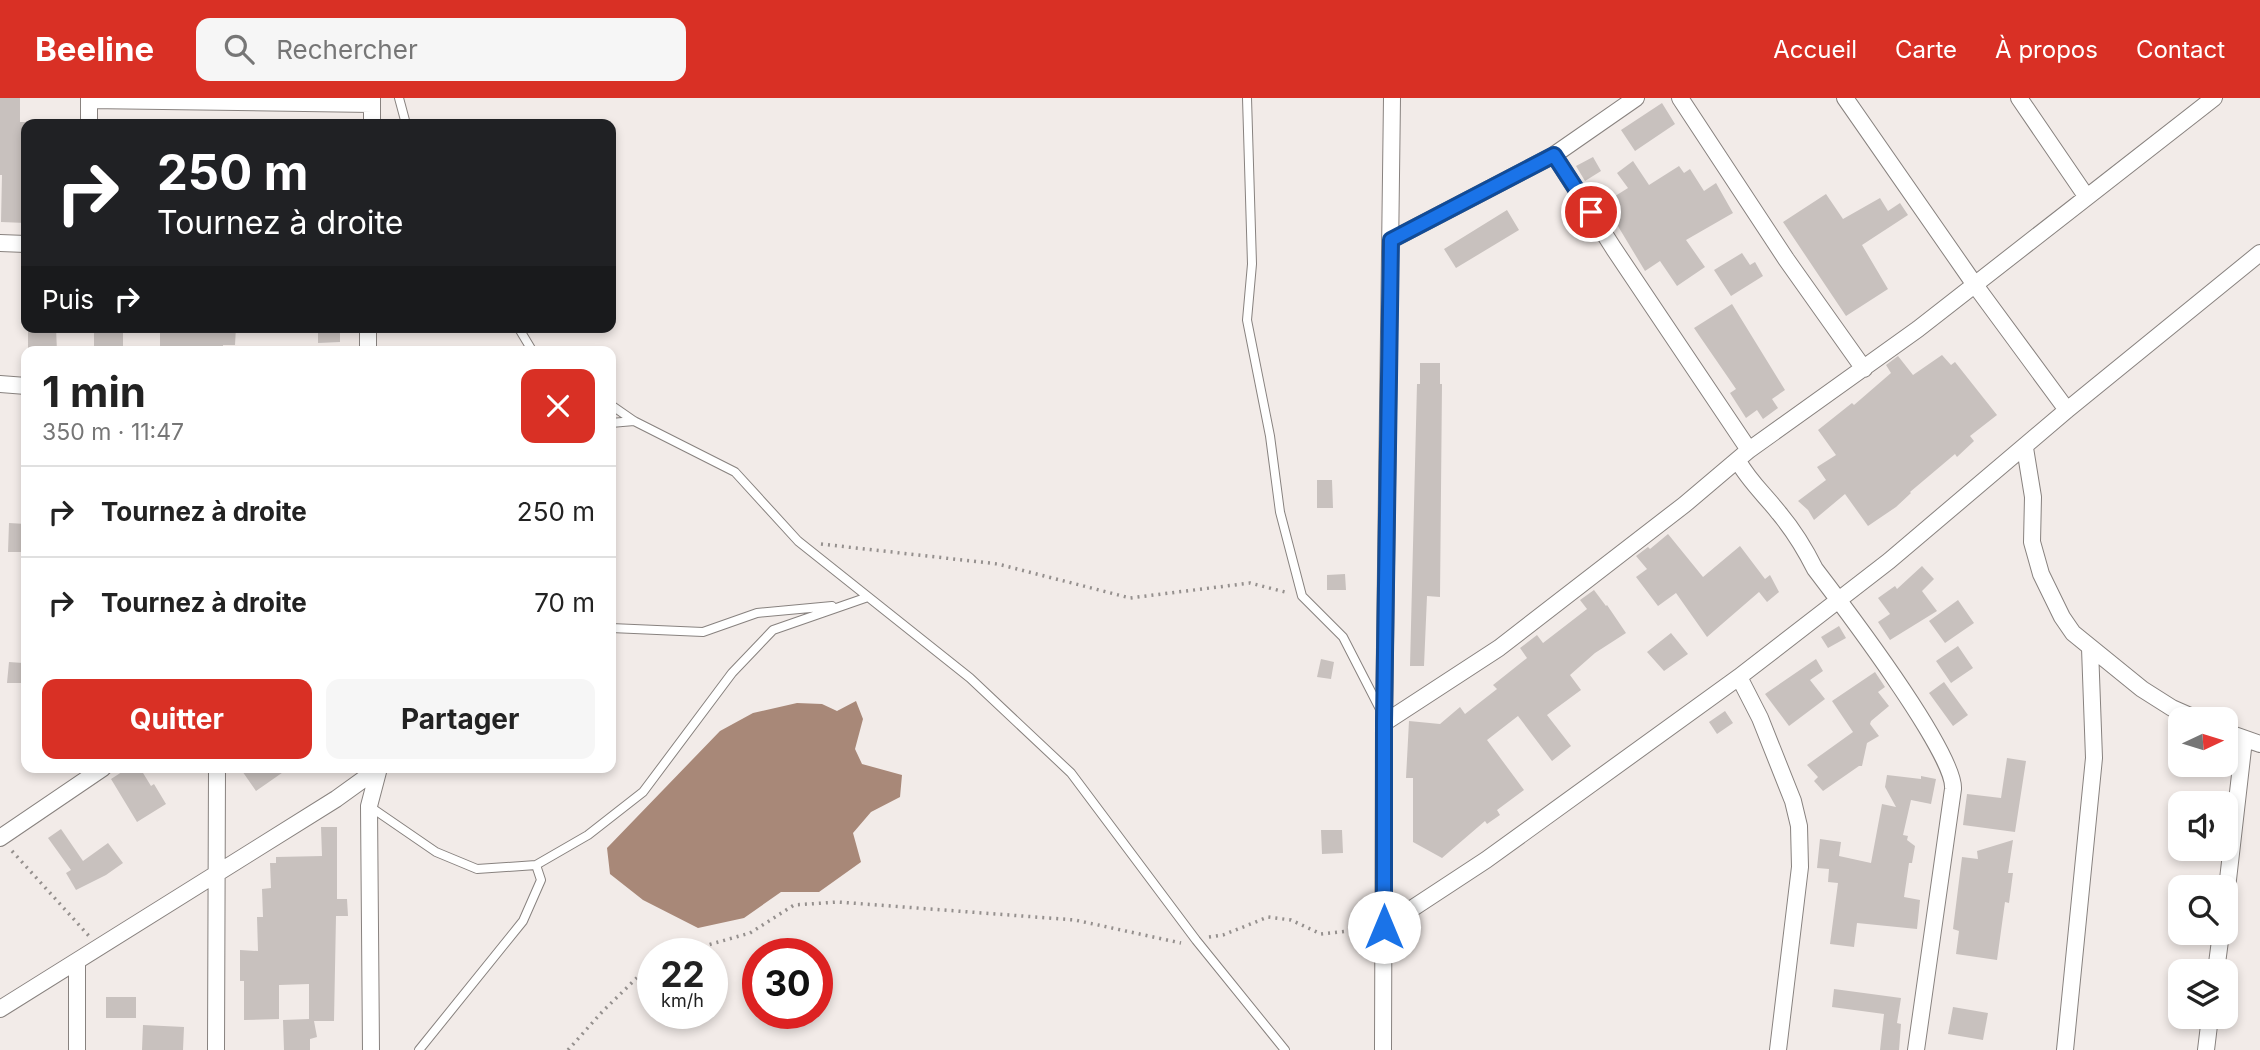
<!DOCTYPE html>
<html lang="fr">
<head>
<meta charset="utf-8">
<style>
  body { margin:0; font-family:Inter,sans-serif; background:#f6f6f6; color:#222; height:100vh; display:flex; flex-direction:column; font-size:26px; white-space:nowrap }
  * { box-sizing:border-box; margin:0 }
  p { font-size:23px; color:#767676 }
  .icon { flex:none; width:38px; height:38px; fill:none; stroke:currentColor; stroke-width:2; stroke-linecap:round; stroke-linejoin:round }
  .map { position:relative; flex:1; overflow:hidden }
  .drawer { position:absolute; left:21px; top:248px; width:595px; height:427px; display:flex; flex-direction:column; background:#fff; border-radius:14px; box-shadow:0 4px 10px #0003 }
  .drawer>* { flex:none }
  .banner { position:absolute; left:21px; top:21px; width:595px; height:214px; border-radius:14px; box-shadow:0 4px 10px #0003; background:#202124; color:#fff; overflow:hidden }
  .needle { width:46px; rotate:86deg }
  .buttons { position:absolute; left:2168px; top:609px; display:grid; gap:14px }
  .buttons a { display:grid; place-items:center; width:70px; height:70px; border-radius:14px; background:#fff; box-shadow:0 4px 10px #0003; font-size:35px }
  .speed { position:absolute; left:637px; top:840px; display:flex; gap:14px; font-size:35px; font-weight:700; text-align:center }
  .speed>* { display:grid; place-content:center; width:91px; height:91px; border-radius:50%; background:#fff; box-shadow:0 4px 10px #0003; line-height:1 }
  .speed small { font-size:18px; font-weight:400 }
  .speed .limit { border:10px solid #d22; background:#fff; color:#111 }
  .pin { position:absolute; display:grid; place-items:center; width:60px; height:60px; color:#fff; margin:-30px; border:4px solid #fff; border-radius:50%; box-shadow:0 2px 7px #0007 }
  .me { position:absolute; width:77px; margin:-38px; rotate:0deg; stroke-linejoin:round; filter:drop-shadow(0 0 5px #0008) }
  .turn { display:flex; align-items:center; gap:24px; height:147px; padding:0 21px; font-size:32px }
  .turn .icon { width:91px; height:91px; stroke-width:2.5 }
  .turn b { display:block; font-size:49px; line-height:60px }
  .then { display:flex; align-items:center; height:66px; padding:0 21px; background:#0003; gap:14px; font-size:26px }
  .round { display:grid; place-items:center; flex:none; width:74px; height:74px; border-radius:14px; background:#f6f6f6 }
  .overview { display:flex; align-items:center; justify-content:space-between; height:119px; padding:0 21px }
  h1 { font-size:42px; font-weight:700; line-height:52px }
  .cta { display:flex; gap:14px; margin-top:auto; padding:14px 21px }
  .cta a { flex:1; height:80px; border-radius:14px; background:#d93025; color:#fff; font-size:28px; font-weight:700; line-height:80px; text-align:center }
  .cta a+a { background:#f6f6f6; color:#222 }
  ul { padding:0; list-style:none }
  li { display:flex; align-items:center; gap:21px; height:91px; padding:0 21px; border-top:2px solid #e0e0e0 }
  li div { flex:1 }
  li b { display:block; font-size:26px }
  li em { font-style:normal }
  header { display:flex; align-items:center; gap:42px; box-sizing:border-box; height:98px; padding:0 35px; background:#d93025; color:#fff }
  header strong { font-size:33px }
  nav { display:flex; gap:38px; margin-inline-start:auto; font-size:24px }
  .search { width:490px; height:63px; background:#f6f6f6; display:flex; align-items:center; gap:18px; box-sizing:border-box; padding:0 24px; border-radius:14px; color:#767676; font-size:26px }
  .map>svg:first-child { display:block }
  .water { fill:#a88878 }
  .building { fill:#c8c1be }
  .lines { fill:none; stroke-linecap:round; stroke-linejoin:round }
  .service-casing { stroke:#88827f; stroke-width:10 }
  .minor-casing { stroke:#88827f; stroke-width:18 }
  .path { stroke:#95908e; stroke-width:3.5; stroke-dasharray:2 5; stroke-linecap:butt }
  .service { stroke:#fff; stroke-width:8 }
  .minor { stroke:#fff; stroke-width:16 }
  .route-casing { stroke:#114b97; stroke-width:18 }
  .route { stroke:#1a73e8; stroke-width:12 }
</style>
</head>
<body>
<header>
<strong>Beeline</strong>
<div class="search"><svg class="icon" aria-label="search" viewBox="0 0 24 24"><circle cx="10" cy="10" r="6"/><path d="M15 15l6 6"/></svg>Rechercher</div>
<nav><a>Accueil</a><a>Carte</a><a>À propos</a><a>Contact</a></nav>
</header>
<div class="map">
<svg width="2260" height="952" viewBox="0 0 2260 952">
  <rect width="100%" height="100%" fill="#f2ebe8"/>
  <!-- water -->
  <path class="water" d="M856,603L863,621L855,651L862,666L902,677L900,699L871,714L853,735L861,764L819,794H781L744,820L698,830L643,802L610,776L607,750L720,633L753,615L797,605L822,606L837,613Z"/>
  <!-- building -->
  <path class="building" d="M0,0H20V24H26V125L1,124L2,77H0Z
    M1662,5L1675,26L1635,53L1621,32Z
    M1593,59L1601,73L1585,83L1576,68Z
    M1633,63L1649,87L1679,68L1684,75L1690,71L1704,93L1716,85L1733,115L1686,142L1705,169L1677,188L1660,163L1645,173L1604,105L1628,90L1617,75Z
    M1826,96L1843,121L1880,100L1888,113L1900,105L1908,117L1862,147L1888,191L1846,218L1783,124Z
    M1507,112L1519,132L1456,170L1444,151Z
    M1742,155L1750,167L1755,164L1763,178L1731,198L1714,172Z
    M1732,206L1785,292L1772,301L1778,310L1763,321L1757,312L1746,320L1730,295L1736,291L1694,230Z
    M28,229H56L57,254H28Z
    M94,229H123V254H94Z
    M160,229H236L235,247H223V254H160Z
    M318,229H340V244L318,245Z
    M1942,257L1951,267L1955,264L1997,317L1970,338L1974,343L1957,359L1955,356L1910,394L1911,395L1896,409L1868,428L1845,396L1814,422L1808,412L1798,403L1826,382L1817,369L1836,357L1818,332L1852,305L1854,307L1891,275L1886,267L1898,258L1913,277Z
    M1420,265H1440V286H1442L1440,499L1427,498L1424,568H1410L1417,286H1420Z
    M1317,382H1332L1333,410H1317Z
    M9,425L26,426V454H8Z
    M1668,436L1703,479L1740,448L1765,481L1770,477L1779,494L1767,504L1759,494L1707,539L1676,495L1658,508L1636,479L1647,471L1636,458L1648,449L1650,451Z
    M1922,468L1934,481L1922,493L1937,513L1890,542L1878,524L1890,516L1878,500L1895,488L1897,491Z
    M1345,476L1346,492H1327V477Z
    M1594,492L1606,508L1607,507L1626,535L1595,555L1570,577L1581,592L1547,617L1571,648L1552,663L1518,618L1487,642L1524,692L1497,712L1500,717L1487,726L1485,723L1442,760L1413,744V680H1406L1409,623L1440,626L1460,609L1465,616L1497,591L1493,587L1527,560L1520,550L1537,537L1543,545L1587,511L1580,502Z
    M1958,502L1974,525L1945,545L1929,523Z
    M1839,528L1846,540L1828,550L1821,539Z
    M1671,535L1688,556L1664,573L1647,554Z
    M1958,548L1973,570L1951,585L1936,563Z
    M1321,561L1334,564L1331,581L1317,579Z
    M1816,561L1823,573L1810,582L1825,601L1789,628L1765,596Z
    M9,564L23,565V585H7Z
    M1875,574L1885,589L1878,594L1889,608L1871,623L1870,626L1879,638L1867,645L1862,668H1859L1823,693L1814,683L1818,679L1807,667L1853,634L1832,603Z
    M1944,584L1968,617L1953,628L1929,595Z
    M1725,613L1733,625L1717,636L1709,624Z
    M2007,660L2026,663L2015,734L1963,727L1967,696L2001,700Z
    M128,670H140L151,688L154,686L166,706L137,724L111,681Z
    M240,670H289L256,693Z
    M1887,677L1921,681V678L1936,681L1931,706L1911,702L1903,737L1908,738L1907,742L1915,748L1912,765H1909L1904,799L1920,802L1917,831L1857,825L1854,849L1830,846L1838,785L1828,784L1829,771L1817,770L1820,741L1841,744L1839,758L1871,765L1882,706L1896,709L1885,689Z
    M321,729H337V801H347L348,818H336L334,923H314L317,939L310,941V952H284L283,922L309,921V886L279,887V921L244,922V883H240V852L258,853L257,819H263L262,791L271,790L270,765H276V759L322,758Z
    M61,731L83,763L108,745L123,765L106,777L76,792L66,775L71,772L48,740Z
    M1321,732H1342L1343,755L1322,756Z
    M2013,742L2008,775H2013L2009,805L2005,804L1997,862L1956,856L1959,833L1953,831L1962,759L1978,761L1977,753Z
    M1834,891L1901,900L1897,925L1901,926L1899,952H1880L1884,916L1832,909Z
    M106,899H136V920H106Z
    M1953,909L1988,915L1983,942L1948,936Z
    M143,927L184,929L183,952H142Z"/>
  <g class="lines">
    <!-- service casing -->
    <g class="service-casing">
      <path id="service" d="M399,0L406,26
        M1247,0L1252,166L1247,222L1270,338L1280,414L1302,498L1343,539L1381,613
        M518,229L533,254
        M611,307L634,323L735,374L798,443L970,580L1071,675L1196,842L1285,952
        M611,325L634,323
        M611,530L703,534L757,515L832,508
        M369,708L436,754L477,771L536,767L588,737L643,694L732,575L773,532L868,499
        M419,952L523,823L541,782L536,767"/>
    </g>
    <!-- minor casing -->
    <g class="minor-casing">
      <path id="minor" d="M1680,0L1786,161L1864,271
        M1845,0L1975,187L2067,312
        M2019,0L2086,98
        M89,2L372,6
        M89,26V0
        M372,26V0
        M1554,57L1614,151L1749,352
        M1391,142L1554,57L1636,0
        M0,145L26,146
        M368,254V229
        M0,286L26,288
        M2025,350L2033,399L2032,444L2041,476L2062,519L2073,535L2142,591L2172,610L2197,621
        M1738,363C1749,383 1765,397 1779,415C1794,433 1805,451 1815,471C1841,505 1956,656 1953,691L1916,952
        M1739,579L1760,620L1793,703L1799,728L1800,769L1778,952
        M1384,625L1499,550L1684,407L1749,352L1918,231L2214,0
        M2226,634L2260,646
        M0,740L103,670
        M2226,799L2244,642
        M1384,829L1486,762L1739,579L1889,463L2067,312L2260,155
        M2216,873L2221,835
        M0,911L336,701L379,670
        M77,952V864
        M216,952L217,670
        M371,952L369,708L379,670
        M1383,952L1384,625L1392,0
        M2065,952L2094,660L2090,550
        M2206,952L2210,919"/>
    </g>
    <!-- path -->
    <path class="path" d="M821,446L998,466L1130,500L1250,485L1289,495
      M12,753L89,838
      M1209,839L1223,837L1268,819L1291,822L1321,836L1369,831
      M676,856L750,835L794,807L838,804L1075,822L1181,845
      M568,952L602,914L653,864"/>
    <!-- service -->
    <use href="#service" class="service"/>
    <!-- minor -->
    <use href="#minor" class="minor"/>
  </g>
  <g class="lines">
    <!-- route casing -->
    <g class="route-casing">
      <path id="route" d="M1384,829V625L1391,142L1554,57L1591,114"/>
    </g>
    <!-- route -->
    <use href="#route" class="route"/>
  </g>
</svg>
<div class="buttons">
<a><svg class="needle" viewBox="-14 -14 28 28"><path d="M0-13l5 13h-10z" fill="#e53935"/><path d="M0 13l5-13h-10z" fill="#767676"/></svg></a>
<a><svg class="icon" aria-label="sound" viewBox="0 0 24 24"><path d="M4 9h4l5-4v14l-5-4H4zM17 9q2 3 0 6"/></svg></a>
<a><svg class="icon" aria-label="search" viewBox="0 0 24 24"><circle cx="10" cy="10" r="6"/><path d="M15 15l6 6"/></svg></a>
<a><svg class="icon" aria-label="layers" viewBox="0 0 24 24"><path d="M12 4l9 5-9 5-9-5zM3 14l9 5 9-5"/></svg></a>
</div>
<div class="speed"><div>22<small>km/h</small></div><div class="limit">30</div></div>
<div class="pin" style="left:1591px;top:114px;background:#d93025"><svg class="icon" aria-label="arrive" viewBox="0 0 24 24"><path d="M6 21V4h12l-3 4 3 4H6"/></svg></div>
<svg class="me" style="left:1384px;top:829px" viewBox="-20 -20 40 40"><circle r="19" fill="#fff"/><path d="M0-13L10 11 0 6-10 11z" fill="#1a73e8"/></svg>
<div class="banner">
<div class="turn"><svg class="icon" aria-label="right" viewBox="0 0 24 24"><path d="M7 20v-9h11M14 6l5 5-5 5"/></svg><div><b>250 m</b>Tournez à droite</div></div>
<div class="then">Puis<svg class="icon" aria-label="right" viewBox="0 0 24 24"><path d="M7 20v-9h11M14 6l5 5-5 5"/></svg></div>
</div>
<section class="drawer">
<div class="overview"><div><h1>1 min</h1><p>350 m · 11:47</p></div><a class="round" style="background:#d93025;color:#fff"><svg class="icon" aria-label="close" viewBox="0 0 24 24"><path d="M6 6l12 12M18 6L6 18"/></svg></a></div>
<ul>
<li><svg class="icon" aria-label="right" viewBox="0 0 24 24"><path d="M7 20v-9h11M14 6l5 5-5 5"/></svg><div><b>Tournez à droite</b></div><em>250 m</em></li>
<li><svg class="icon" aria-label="right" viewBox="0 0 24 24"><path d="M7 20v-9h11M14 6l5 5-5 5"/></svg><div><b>Tournez à droite</b></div><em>70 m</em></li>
</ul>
<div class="cta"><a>Quitter</a><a>Partager</a></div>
</section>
</div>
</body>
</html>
